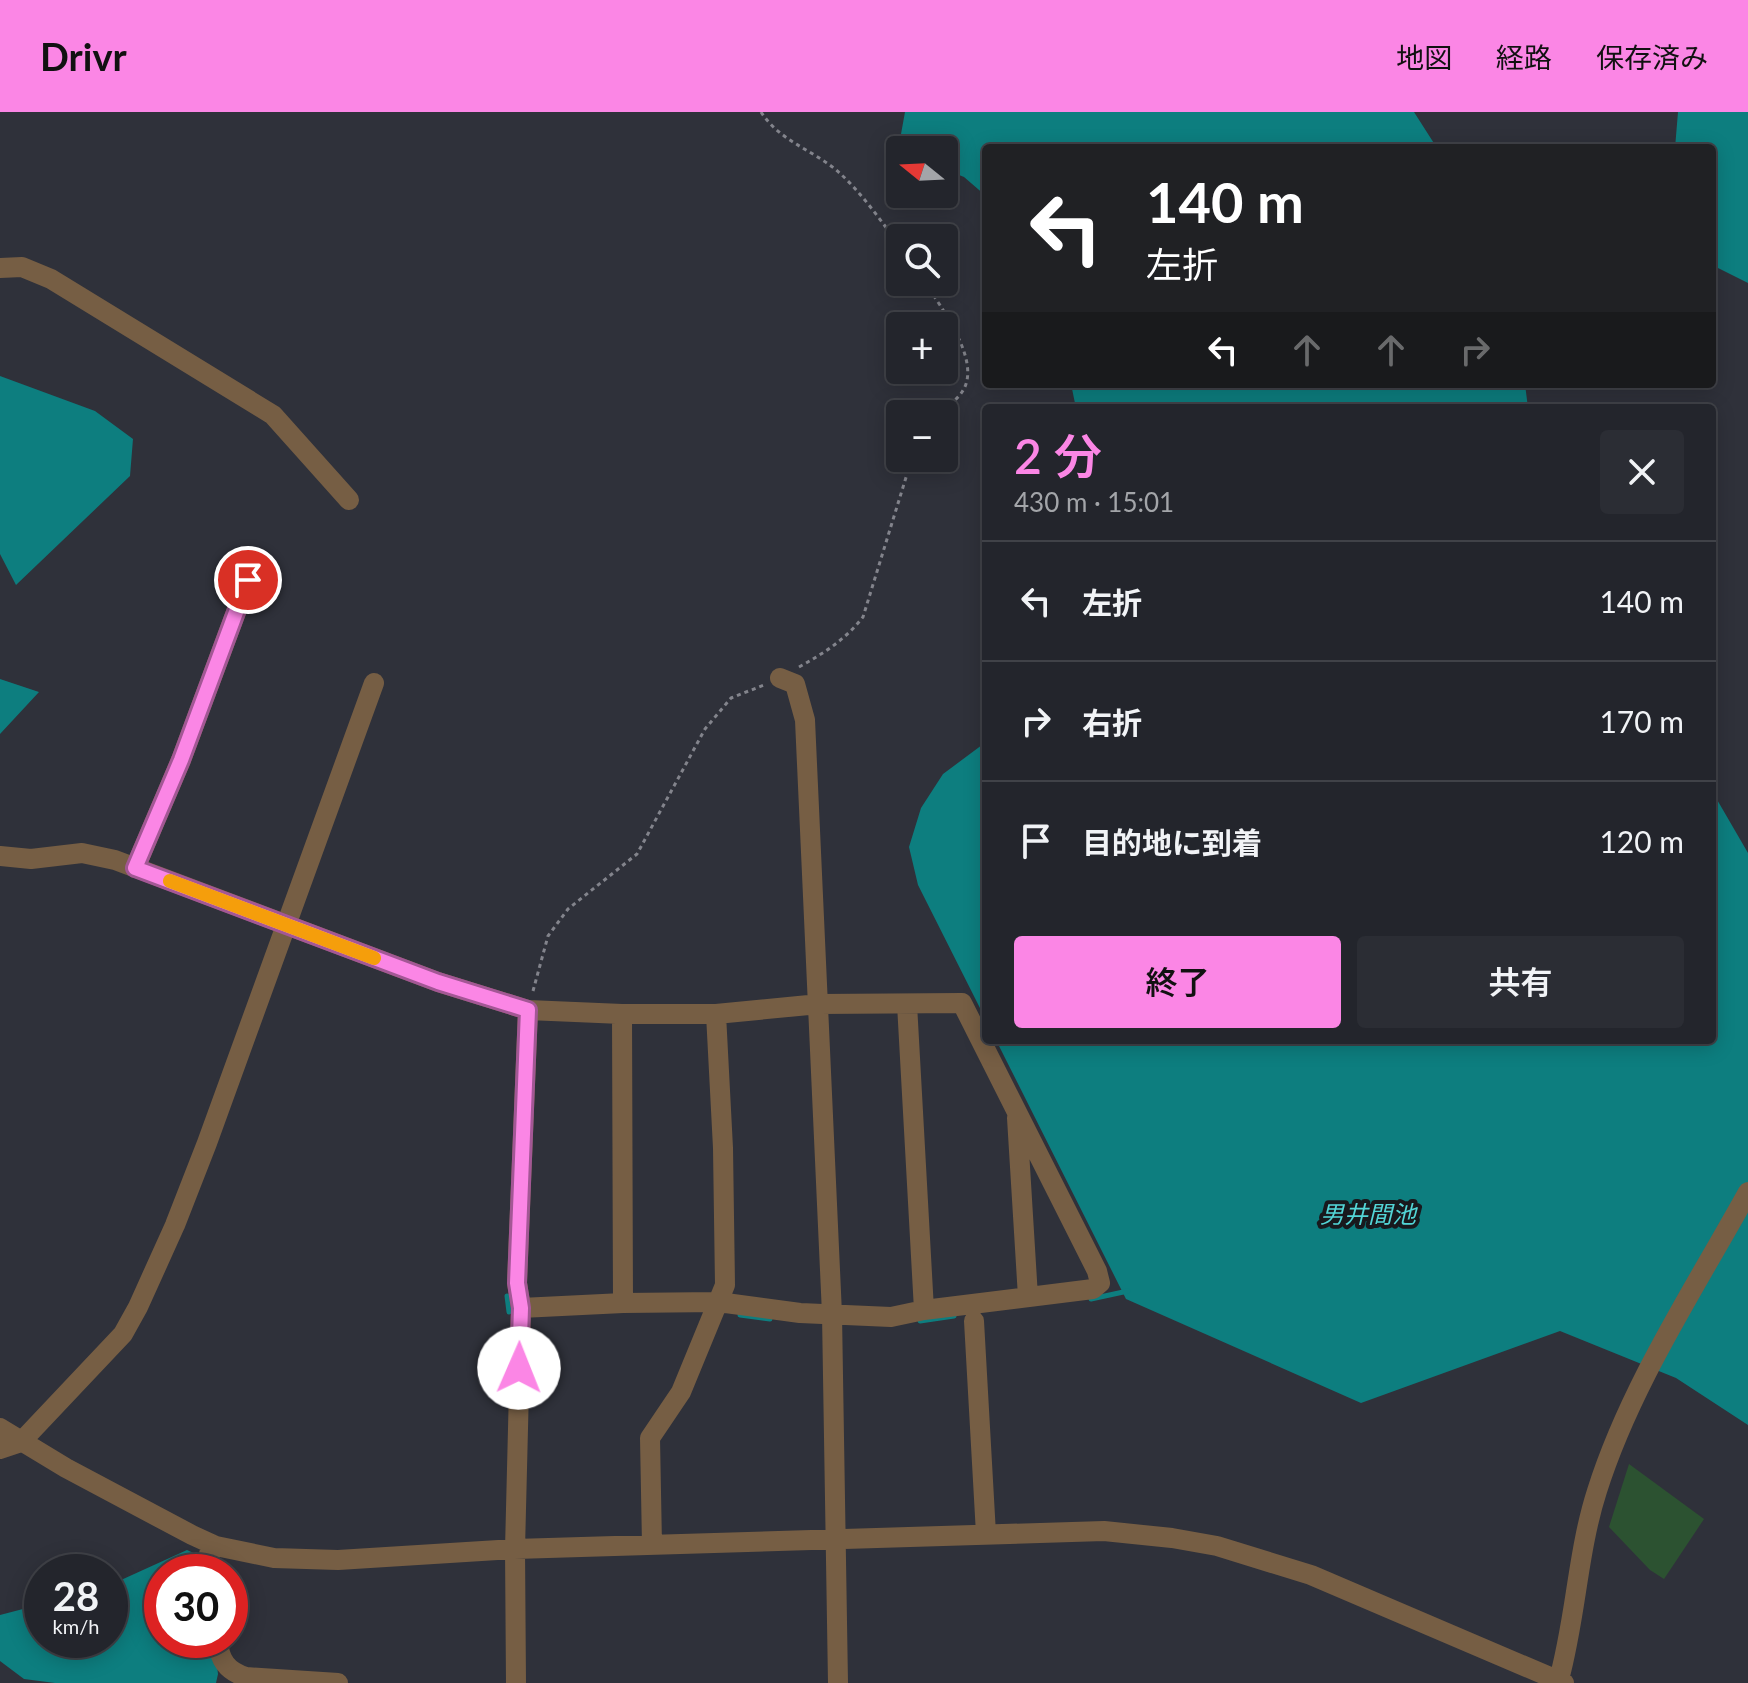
<!DOCTYPE html>
<html lang="ja">
<head>
<meta charset="utf-8">
<style>
  body { margin:0; font-family:Lato,"Noto Sans JP",sans-serif; background:#2b2d34; color:#f1f3f6; height:100vh; display:flex; flex-direction:column; font-size:30px; white-space:nowrap }
  * { box-sizing:border-box; margin:0 }
  p { font-size:26px; color:#a3a5a9 }
  .icon { flex:none; width:44px; height:44px; fill:none; stroke:currentColor; stroke-width:2; stroke-linecap:round; stroke-linejoin:round }
  .map { position:relative; flex:1; overflow:hidden }
  .panel { position:absolute; left:982px; top:292px; width:734px; height:640px; display:flex; flex-direction:column; background:#23252c; border-radius:8px; box-shadow:0 4px 20px #0003,0 0 0 2px #404248 }
  .panel>* { flex:none }
  .guide { position:absolute; left:982px; top:32px; width:734px; height:244px; border-radius:8px; box-shadow:0 4px 20px #0003,0 0 0 2px #404248; background:#202124; color:#fff; overflow:hidden }
  .needle { width:52px; rotate:288deg }
  .buttons { position:absolute; left:886px; top:24px; display:grid; gap:16px }
  .buttons a { display:grid; place-items:center; width:72px; height:72px; border-radius:8px; background:#23252c; box-shadow:0 4px 20px #0003,0 0 0 2px #404248; font-size:40px }
  .speed { position:absolute; left:24px; top:1442px; display:flex; gap:16px; font-size:40px; font-weight:700; text-align:center }
  .speed>* { display:grid; place-content:center; width:104px; height:104px; border-radius:50%; background:#23252c; box-shadow:0 4px 20px #0003,0 0 0 2px #404248; line-height:1 }
  .speed small { font-size:20px; font-weight:400 }
  .speed .limit { border:12px solid #d22; background:#fff; color:#111 }
  .pin { position:absolute; display:grid; place-items:center; width:68px; height:68px; color:#fff; margin:-34px; border:4px solid #fff; border-radius:50%; box-shadow:0 2px 8px #0007 }
  .me { position:absolute; width:88px; margin:-44px; rotate:1deg; stroke-linejoin:round; filter:drop-shadow(0 0 6px #0008) }
  .turn { display:flex; align-items:center; gap:28px; height:168px; padding:0 32px; font-size:36px }
  .turn .icon { width:104px; height:104px; stroke-width:2.5 }
  .turn b { display:block; font-size:56px; line-height:68px }
  .lanes { display:flex; align-items:center; height:76px; padding:0 32px; background:#0003; justify-content:center; gap:40px; direction:ltr }
  .lanes .off { opacity:.35 }
  .round { display:grid; place-items:center; flex:none; width:84px; height:84px; border-radius:8px; background:#2b2d34 }
  .summary { display:flex; align-items:center; justify-content:space-between; height:136px; padding:0 32px }
  h1 { font-size:48px; font-weight:600; line-height:60px; color:#fb86e5 }
  .primary-button { display:flex; gap:16px; margin-top:auto; padding:16px 32px }
  .primary-button a { flex:1; height:92px; border-radius:8px; background:#fb86e5; color:#111; font-size:32px; font-weight:600; line-height:92px; text-align:center }
  .primary-button a+a { background:#2b2d34; color:#f1f3f6 }
  ul { padding:0; list-style:none }
  li { display:flex; align-items:center; gap:24px; height:120px; padding:0 32px; border-top:2px solid #404248 }
  li div { flex:1 }
  li b { display:block; font-size:30px }
  li em { font-style:normal }
  header { display:flex; align-items:center; gap:48px; box-sizing:border-box; height:112px; padding:0 40px; background:#fb86e5; color:#111 }
  header strong { font-size:38px }
  nav { display:flex; gap:44px; margin-inline-start:auto; font-size:28px }
  .map>svg:first-child { display:block }
  .green { fill:#2c5231 }
  .water { fill:#0d7e7f }
  .lines { fill:none; stroke-linecap:round; stroke-linejoin:round }
  .stream { stroke:#0d7e7f; stroke-width:5 }
  .path { stroke:#83848c; stroke-width:3; stroke-dasharray:4 4; stroke-linecap:butt }
  .minor { stroke:#765e44; stroke-width:20 }
  .route-casing { stroke:#a35795; stroke-width:20 }
  .route { stroke:#fb86e5; stroke-width:14 }
  .slow { stroke:#f59e0b; stroke-width:14 }
  .labels { text-anchor:middle; stroke-width:8; stroke-linejoin:round; paint-order:stroke }
  .water-label { font-size:24px; font-style:italic; fill:#53d6d7; stroke:#18191d }
</style>
</head>
<body>
<header>
<strong>Drivr</strong>
<nav><a>地図</a><a>経路</a><a>保存済み</a></nav>
</header>
<div class="map">
<svg width="1748" height="1571" viewBox="0 0 1748 1571">
  <rect width="100%" height="100%" fill="#2f313a"/>
  <!-- green -->
  <path class="green" d="M1629,1352L1704,1407L1664,1467L1650,1458L1609,1415Z"/>
  <!-- water -->
  <path class="water" d="M905,0H1414L1437,36H986V84L964,65L944,57V38H918L901,22Z
    M1678,0H1748V171L1712,153V36H1675Z
    M0,264L95,299L133,327L130,364L16,473L0,442Z
    M1071,272H1525L1528,296H1076Z
    M0,567L39,580L0,622Z
    M986,630V908L918,773L909,735L921,696L943,662Z
    M1712,679L1748,741V1313L1676,1266L1560,1219L1361,1291L1126,1187L996,928H1712Z
    M187,1438L200,1444L205,1460H162V1528H214L218,1562L216,1571H55L24,1567L0,1549V1503L42,1492V1528H110V1473Z"/>
  <g class="lines">
    <!-- stream -->
    <path class="stream" d="M507,1184L509,1200
      M1091,1187L1128,1179
      M740,1203L770,1207
      M920,1209L954,1204"/>
    <!-- path -->
    <path class="path" d="M761,0C779,28 810,37 835,57C860,78 880,108 900,134
      M925,170C941,196 983,250 962,280C957,288 946,295 938,302
      M799,555C824,541 845,528 863,505L912,346
      M533,879L548,824L568,797L637,742L705,617L731,586L764,573"/>
    <!-- minor -->
    <path class="minor" d="M0,156L22,155L51,167L273,303L349,388
      M780,566L795,572L805,608L832,1202L838,1571
      M0,744L31,747L82,741L115,748L438,870L528,898L622,902H716L819,892L962,891L1097,1159L1100,1171L1093,1177L924,1198L891,1205L800,1201L718,1190L623,1191L521,1196
      M135,756L181,648L248,468
      M907,892L924,1198
      M622,902L623,1191
      M1017,1006L1028,1185
      M974,1209L986,1422
      M0,1316L66,1356L192,1423L216,1434L274,1446L338,1448L515,1437L1104,1419L1172,1426L1217,1434L1311,1463L1564,1571
      M0,1337L21,1330L123,1222L138,1195L175,1113L207,1031L374,571
      M652,1433L650,1326L681,1280L725,1173L723,1036L716,902
      M211,1460L209,1442L212,1432
      M218,1528C219,1548 227,1559 246,1565L338,1571
      M516,1571L515,1437L521,1196L517,1171L528,898
      M1558,1571C1576,1508 1577,1441 1597,1379C1630,1274 1695,1176 1748,1080"/>
  </g>
  <g class="lines">
    <!-- route casing -->
    <g class="route-casing">
      <path id="route" d="M248,468L181,648L135,756L438,870L528,898L517,1171L521,1196L519,1256"/>
    </g>
    <!-- route -->
    <use href="#route" class="route"/>
    <!-- slow -->
    <path class="slow" d="M170,769L374,846"/>
  </g>
  <g class="labels">
    <!-- water labels -->
    <g class="water-label">
      <text x="1368" y="1111">男井間池</text>
    </g>
  </g>
</svg>
<div class="buttons">
<a><svg class="needle" viewBox="-14 -14 28 28"><path d="M0-13l5 13h-10z" fill="#e53935"/><path d="M0 13l5-13h-10z" fill="#a3a5a9"/></svg></a>
<a><svg class="icon" aria-label="search" viewBox="0 0 24 24"><circle cx="10" cy="10" r="6"/><path d="M15 15l6 6"/></svg></a>
<a>+</a>
<a>−</a>
</div>
<div class="speed"><div>28<small>km/h</small></div><div class="limit">30</div></div>
<div class="pin" style="left:248px;top:468px;background:#d93025"><svg class="icon" aria-label="arrive" viewBox="0 0 24 24"><path d="M6 21V4h12l-3 4 3 4H6"/></svg></div>
<svg class="me" style="left:519px;top:1256px" viewBox="-20 -20 40 40"><circle r="19" fill="#fff"/><path d="M0-13L10 11 0 6-10 11z" fill="#fb86e5"/></svg>
<div class="guide">
<div class="turn"><svg class="icon" aria-label="left" viewBox="0 0 24 24"><path d="M17 20v-9H6M10 6l-5 5 5 5"/></svg><div><b>140 m</b>左折</div></div>
<div class="lanes"><svg class="icon" aria-label="left" viewBox="0 0 24 24"><path d="M17 20v-9H6M10 6l-5 5 5 5"/></svg><svg class="icon off" aria-label="ahead" viewBox="0 0 24 24"><path d="M12 20V5M6 11l6-6 6 6"/></svg><svg class="icon off" aria-label="ahead" viewBox="0 0 24 24"><path d="M12 20V5M6 11l6-6 6 6"/></svg><svg class="icon off" aria-label="right" viewBox="0 0 24 24"><path d="M7 20v-9h11M14 6l5 5-5 5"/></svg></div>
</div>
<section class="panel">
<div class="summary"><div><h1>2 分</h1><p>430 m · 15:01</p></div><a class="round"><svg class="icon" aria-label="close" viewBox="0 0 24 24"><path d="M6 6l12 12M18 6L6 18"/></svg></a></div>
<ul>
<li><svg class="icon" aria-label="left" viewBox="0 0 24 24"><path d="M17 20v-9H6M10 6l-5 5 5 5"/></svg><div><b>左折</b></div><em>140 m</em></li>
<li><svg class="icon" aria-label="right" viewBox="0 0 24 24"><path d="M7 20v-9h11M14 6l5 5-5 5"/></svg><div><b>右折</b></div><em>170 m</em></li>
<li><svg class="icon" aria-label="arrive" viewBox="0 0 24 24"><path d="M6 21V4h12l-3 4 3 4H6"/></svg><div><b>目的地に到着</b></div><em>120 m</em></li>
</ul>
<div class="primary-button"><a>終了</a><a>共有</a></div>
</section>
</div>
</body>
</html>
